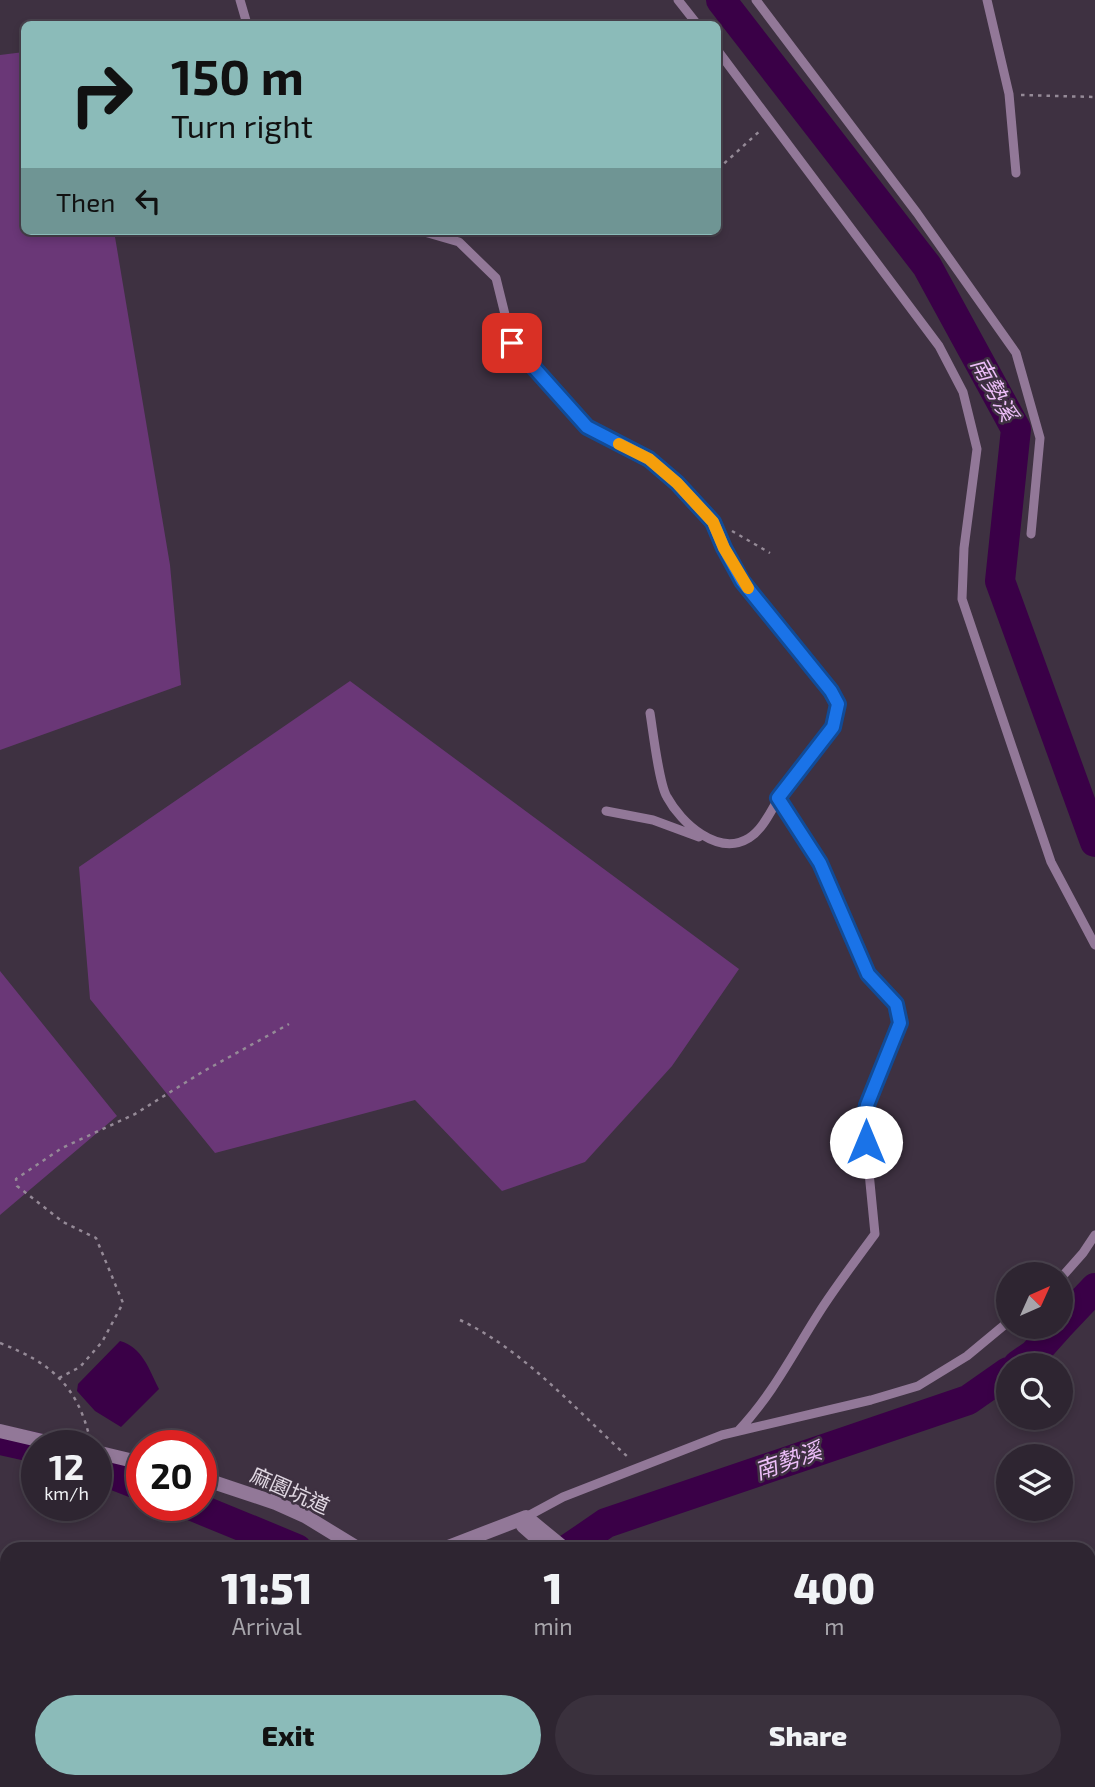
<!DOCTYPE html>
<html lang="en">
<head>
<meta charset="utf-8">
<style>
  body { margin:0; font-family:"Exo 2","Noto Sans TC",sans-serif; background:#3a313d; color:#f1f3f6; height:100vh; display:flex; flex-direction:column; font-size:26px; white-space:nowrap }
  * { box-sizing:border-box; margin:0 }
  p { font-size:23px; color:#a7a5ab }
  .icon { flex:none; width:38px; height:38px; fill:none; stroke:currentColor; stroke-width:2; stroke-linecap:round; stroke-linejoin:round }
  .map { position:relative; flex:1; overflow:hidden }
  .sheet { position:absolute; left:0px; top:1542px; width:1096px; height:247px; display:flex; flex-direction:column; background:#2e2531; border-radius:21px 21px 0 0; box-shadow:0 4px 10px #0003,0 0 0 2px #49424d }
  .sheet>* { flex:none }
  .guide { position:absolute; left:21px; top:21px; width:700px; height:214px; border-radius:10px; box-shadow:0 4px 10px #0003,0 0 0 2px #49424d; background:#8bbbb9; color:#111; overflow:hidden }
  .needle { width:46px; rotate:45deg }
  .controls { position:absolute; left:996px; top:1262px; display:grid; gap:14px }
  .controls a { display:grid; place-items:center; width:77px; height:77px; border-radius:50%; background:#2e2531; box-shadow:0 4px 10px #0003,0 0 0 2px #49424d; font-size:35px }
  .speed { position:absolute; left:21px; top:1430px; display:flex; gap:14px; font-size:35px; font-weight:700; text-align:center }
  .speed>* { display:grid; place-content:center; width:91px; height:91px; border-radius:50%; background:#2e2531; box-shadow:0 4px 10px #0003,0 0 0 2px #49424d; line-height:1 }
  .speed small { font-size:18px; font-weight:400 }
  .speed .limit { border:10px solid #d22; background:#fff; color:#111 }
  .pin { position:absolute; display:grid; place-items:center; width:60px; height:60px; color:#fff; margin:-30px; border-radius:14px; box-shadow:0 4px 10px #0006 }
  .me { position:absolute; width:77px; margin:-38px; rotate:0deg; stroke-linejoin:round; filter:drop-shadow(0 0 5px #0008) }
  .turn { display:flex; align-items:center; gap:24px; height:147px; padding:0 35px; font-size:32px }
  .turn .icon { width:91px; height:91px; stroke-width:2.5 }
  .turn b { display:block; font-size:49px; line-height:60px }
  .then { display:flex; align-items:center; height:66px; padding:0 35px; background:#0003; gap:14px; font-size:26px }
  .eta { display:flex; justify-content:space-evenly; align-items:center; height:119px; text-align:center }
  .eta b { font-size:42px; font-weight:800; line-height:49px }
  .button { display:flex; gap:14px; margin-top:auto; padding:14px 35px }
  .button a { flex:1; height:80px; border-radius:42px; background:#8bbbb9; color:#111; font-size:28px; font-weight:800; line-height:80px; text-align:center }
  .button a+a { background:#3a313d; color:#f1f3f6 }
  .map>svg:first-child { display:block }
  .green { fill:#6a3777 }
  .water { fill:#3a0047 }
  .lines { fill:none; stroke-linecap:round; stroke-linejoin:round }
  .stream { stroke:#3a0047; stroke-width:5 }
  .river { stroke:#3a0047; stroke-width:30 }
  .path { stroke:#958a97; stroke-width:2.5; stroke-dasharray:3.5 5; stroke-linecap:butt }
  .service { stroke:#927898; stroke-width:9 }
  .minor { stroke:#927898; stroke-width:14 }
  .primary { stroke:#edb9fb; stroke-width:18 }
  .rail-casing { stroke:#ada2af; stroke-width:8 }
  .rail { stroke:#3e3141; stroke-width:5; stroke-dasharray:16; stroke-linecap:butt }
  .route-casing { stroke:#114b97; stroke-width:18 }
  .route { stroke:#1a73e8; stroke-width:12 }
  .slow { stroke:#f59e0b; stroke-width:12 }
  .labels { text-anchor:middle; stroke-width:5; stroke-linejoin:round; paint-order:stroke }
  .street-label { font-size:21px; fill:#e0d7e2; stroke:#3e3141 }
  .water-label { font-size:23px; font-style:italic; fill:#ecbef8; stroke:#3e3141 }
</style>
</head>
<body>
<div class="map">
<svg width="1095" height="1787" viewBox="0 0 1095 1787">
  <rect width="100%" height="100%" fill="#3e3141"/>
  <!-- green -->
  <path class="green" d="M24,52V231H114L170,565L181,685L0,750V55Z
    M350,681L739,969L672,1066L585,1162L502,1191L415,1100L215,1153L90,999L79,867Z
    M0,971L117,1116L0,1215Z
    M90,1782H248L268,1787H86Z"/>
  <!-- water -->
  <path class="water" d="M120,1341C142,1347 149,1369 159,1389L121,1427L95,1411L77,1391L78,1384Z"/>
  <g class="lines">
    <!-- stream -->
    <path class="stream" d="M279,1549L281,1541
      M60,1787L71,1782"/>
    <!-- river -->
    <path class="river" d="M721,0L927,266L1016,429L1000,581L1095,842
      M1060,1325L1095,1288
      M1018,1365L1034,1354L1059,1326
      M0,1440L37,1448
      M96,1468L142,1486
      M190,1505L297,1549
      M568,1549L606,1523L968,1400L1008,1372
      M589,1782L590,1787"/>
    <!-- path -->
    <path class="path" d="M1021,95L1095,97
      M718,169L762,129
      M732,531L770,553
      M460,1320C524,1350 577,1411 629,1458
      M0,1343C51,1363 77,1385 90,1439
      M59,1378L80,1367L102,1342L123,1303L96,1238L63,1222L17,1186L16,1179L62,1148L135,1114L204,1071L289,1024
      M0,1622H7
      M418,1782L440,1787
      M401,1787L407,1782
      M510,1787L518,1782"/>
    <!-- service -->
    <path class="service" d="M240,0L247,24
      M678,0L697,24
      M756,0L917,213L1016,353L1040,438L1031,534
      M987,0L1009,94L1016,173
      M718,51L939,346L963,392L977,449L964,548L962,599L1051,862L1095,945
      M421,231L459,242L496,278L512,343L587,427L649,459L677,483L713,522L724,548L742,581L831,691C837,703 838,714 833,727C823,750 799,770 784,790C773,805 765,828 749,838C718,857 681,823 667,797C659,784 653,731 650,713
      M606,811L653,820L699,837
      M1060,1279L1083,1253L1095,1235
      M738,1431C775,1392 795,1349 824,1305C840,1281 858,1257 875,1234L864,1121L867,1105L900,1023V1013L896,1004L868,974L820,863L778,798
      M526,1517L563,1497L722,1435L871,1400L918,1386L967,1356L1008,1322
      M36,1787L42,1782"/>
    <!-- minor -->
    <path class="minor" d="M0,1431L64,1446
      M96,1452L142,1463
      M201,1478L276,1503L305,1516L359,1549
      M523,1526L549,1549
      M443,1549L526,1517L565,1549
      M633,1782L635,1787"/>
    <!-- primary -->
    <path class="primary" d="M1088,1781L1095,1761"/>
    <!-- rail casing -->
    <g class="rail-casing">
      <path id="rail" d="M0,1701H7
        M0,1719L7,1720
        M1088,1774L1095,1775
        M967,1782L1037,1787"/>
    </g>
    <!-- rail -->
    <use href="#rail" class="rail"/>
  </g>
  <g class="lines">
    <!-- route casing -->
    <g class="route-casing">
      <path id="route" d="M512,343L587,427L649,459L677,483L713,522L724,548L742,581L831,691L838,704L833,727L778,798L820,863L868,974L896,1004L900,1023L867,1105L864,1121L866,1142"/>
    </g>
    <!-- route -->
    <use href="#route" class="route"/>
    <!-- slow -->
    <path class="slow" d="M619,444L649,459L677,483L713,522L724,548L748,588"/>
  </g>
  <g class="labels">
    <!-- street labels -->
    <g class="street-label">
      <text transform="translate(290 1491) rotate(24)" y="7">麻園坑道</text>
    </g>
    <!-- water labels -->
    <g class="water-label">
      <text transform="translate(994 389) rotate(61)" y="8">南勢溪</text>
      <text transform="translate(788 1461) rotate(-19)" y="8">南勢溪</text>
    </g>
  </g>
</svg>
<div class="controls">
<a><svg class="needle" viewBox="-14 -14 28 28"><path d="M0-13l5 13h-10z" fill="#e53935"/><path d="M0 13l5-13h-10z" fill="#a7a5ab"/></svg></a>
<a><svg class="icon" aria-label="search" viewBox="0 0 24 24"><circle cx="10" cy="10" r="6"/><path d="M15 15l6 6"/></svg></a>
<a><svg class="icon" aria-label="layers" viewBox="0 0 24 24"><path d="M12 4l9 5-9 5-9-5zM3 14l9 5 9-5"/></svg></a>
</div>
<div class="speed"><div>12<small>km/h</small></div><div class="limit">20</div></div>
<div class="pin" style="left:512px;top:343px;background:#d93025"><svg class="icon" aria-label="arrive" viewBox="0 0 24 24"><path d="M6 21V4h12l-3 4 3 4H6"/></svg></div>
<svg class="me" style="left:866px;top:1142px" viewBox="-20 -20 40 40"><circle r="19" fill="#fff"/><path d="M0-13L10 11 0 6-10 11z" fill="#1a73e8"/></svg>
<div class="guide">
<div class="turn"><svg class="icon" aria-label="right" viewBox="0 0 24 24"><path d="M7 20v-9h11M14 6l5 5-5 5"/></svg><div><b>150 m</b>Turn right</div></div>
<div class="then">Then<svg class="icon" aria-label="left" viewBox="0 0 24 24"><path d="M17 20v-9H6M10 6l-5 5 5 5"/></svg></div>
</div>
<section class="sheet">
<div class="eta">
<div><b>11:51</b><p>Arrival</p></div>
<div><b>1</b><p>min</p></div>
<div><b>400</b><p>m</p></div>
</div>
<div class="button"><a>Exit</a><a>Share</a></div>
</section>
</div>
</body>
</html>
